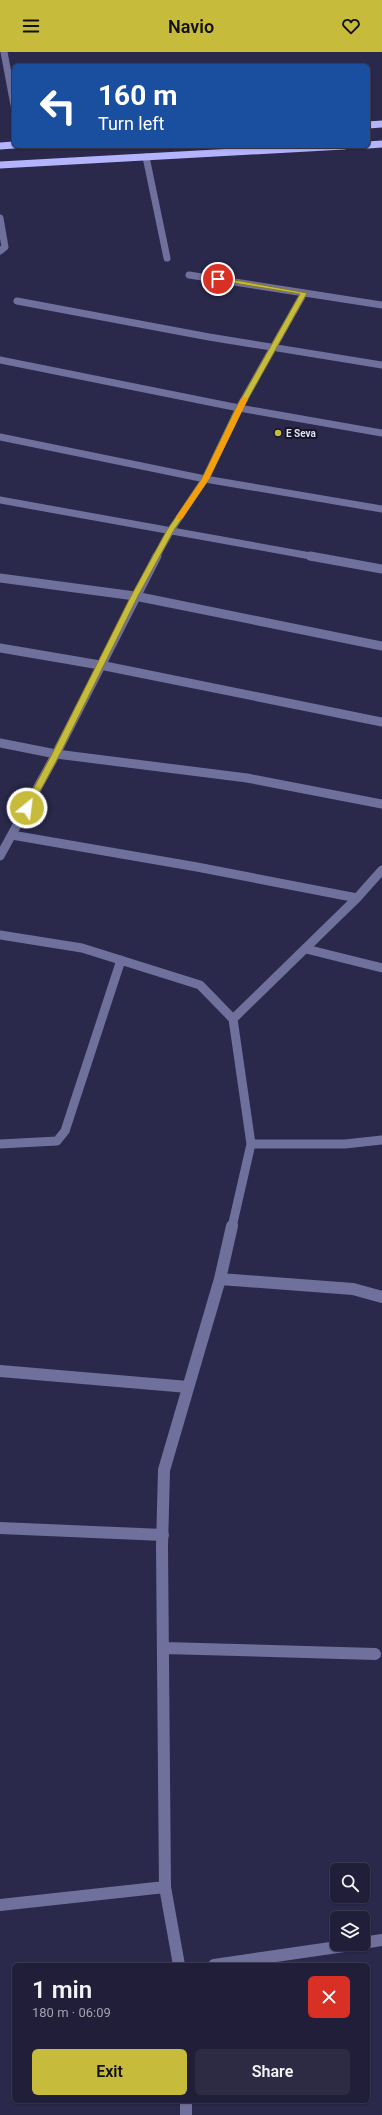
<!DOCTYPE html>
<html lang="en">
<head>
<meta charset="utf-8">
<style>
  body { margin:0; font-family:Roboto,sans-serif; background:#2d2b43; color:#f1f3f6; height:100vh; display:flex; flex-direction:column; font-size:15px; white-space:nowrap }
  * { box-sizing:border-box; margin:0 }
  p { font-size:13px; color:#a2a2ae }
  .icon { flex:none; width:22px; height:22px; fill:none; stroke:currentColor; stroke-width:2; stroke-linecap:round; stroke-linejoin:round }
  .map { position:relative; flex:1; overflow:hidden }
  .details { position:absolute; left:12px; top:1911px; width:358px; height:140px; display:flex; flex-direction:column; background:#201e38; border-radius:6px; box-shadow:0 1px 3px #0004,0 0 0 1px #3d3c53 }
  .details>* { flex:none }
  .guide { position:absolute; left:12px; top:12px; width:358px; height:84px; border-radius:6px; box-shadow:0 1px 3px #0004,0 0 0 1px #3d3c53; background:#1a4fa0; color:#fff; overflow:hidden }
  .fabs { position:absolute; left:330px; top:1811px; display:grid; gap:8px }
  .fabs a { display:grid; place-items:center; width:40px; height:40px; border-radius:6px; background:#201e38; box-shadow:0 1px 3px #0004,0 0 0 1px #3d3c53; font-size:20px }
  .pin { position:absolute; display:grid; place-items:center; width:34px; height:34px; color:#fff; margin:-17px; border:2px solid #fff; border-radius:50%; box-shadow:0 1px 4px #0007 }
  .me { position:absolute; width:44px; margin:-22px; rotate:29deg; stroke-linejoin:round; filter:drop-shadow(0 0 3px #0008) }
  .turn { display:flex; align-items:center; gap:14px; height:84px; padding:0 20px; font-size:18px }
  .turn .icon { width:52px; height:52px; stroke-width:2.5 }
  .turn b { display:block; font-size:28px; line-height:34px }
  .round { display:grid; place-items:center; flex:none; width:42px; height:42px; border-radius:6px; background:#2d2b43 }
  .overview { display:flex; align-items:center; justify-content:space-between; height:68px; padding:0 20px }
  h1 { font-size:24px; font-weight:600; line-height:30px }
  .button { display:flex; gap:8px; margin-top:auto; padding:8px 20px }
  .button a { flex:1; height:46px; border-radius:6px; background:#c7bb3c; color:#111; font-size:16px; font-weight:600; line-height:46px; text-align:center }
  .button a+a { background:#2d2b43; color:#f1f3f6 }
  header { display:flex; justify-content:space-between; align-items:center; height:52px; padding:0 20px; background:#c7bb3c; color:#111; font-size:18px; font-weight:600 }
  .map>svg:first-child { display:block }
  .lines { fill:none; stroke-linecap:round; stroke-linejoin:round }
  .minor-far2 { stroke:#70709d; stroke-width:7 }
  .minor-far1 { stroke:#70709d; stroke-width:9 }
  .minor { stroke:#70709d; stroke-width:12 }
  .major { stroke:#b4b4fe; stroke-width:7 }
  .route { fill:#c7bb3c; stroke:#817a27 }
  .slow { fill:#f59e0b }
  .poi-dot { fill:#c7bb3c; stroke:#141323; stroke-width:1.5 }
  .labels { text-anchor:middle; stroke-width:4; stroke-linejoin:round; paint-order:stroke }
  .far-poi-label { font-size:10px; font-weight:bold; fill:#dedff5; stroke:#141323; text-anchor:start }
</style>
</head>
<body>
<header><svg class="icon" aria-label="menu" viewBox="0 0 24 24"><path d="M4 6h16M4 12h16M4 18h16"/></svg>Navio<svg class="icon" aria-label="heart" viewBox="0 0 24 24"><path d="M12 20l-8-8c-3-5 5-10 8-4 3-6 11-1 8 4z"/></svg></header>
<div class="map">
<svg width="382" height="2063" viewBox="0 0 382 2063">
  <rect width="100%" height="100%" fill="#2a284b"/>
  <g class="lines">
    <!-- minor-far2 -->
    <path class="minor-far2" d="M4,0L14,53
      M146,105L167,206
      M0,166L5,195L0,199
      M189,223L382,253
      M17,249L209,285L382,313
      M0,308L239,356L382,381
      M0,385L205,427L382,457
      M0,448L316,505
      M156,505L171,478L205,427L239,356L304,241"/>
    <!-- minor-far1 -->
    <path class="minor-far1" d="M310,504L382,517
      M0,526L135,544L382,594
      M0,596L100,613L382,670
      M0,691L56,702L247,726L382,752
      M12,783L197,815L357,846
      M0,804L56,702L157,504
      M0,883L82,896L200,933L233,967L251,1092L232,1175
      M306,897L382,916
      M233,967L357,846L382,818
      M0,1092L57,1089L65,1079L121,908
      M251,1092H345L382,1088"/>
    <!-- minor -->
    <path class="minor" d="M220,1227L353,1237L382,1245
      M0,1319L188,1335
      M0,1476L163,1483
      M164,1596L375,1602
      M0,1853L165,1835
      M363,1891L382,1888
      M179,1913L165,1835L162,1495L164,1418L220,1227L232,1174
      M214,1913L358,1892
      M186,2049V2063"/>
    <!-- major -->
    <path class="major" d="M368,73L382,72
      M368,93L382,92
      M0,94L14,93
      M0,113L344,94"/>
  </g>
  <!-- route -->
  <path class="route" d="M218,225L307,241L243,356L209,427L174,478L138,544L60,702L31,756L29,758H24L23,756L52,702L131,544L167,478L202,427L236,356L300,242L216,228L215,227Z"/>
  <!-- slow -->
  <path class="slow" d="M244,345L248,347L209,427L182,467H177L176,465L202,427L241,347Z"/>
  <!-- markers -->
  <circle class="poi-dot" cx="278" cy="381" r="4"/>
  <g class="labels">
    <!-- far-poi labels -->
    <g class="far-poi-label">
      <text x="286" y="385">E Seva</text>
    </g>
  </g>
</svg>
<div class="fabs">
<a><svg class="icon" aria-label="search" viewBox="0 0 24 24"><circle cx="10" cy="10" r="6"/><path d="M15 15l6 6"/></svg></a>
<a><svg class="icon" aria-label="layers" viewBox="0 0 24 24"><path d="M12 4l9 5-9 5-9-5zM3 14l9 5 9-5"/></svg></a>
</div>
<div class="pin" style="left:218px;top:227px;background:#d93025"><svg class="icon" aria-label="arrive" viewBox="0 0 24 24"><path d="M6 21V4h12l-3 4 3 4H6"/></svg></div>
<svg class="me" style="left:27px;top:756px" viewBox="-20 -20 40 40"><circle r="17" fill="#c7bb3c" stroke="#fff" stroke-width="3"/><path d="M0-11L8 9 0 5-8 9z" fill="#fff"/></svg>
<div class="guide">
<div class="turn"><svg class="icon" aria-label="left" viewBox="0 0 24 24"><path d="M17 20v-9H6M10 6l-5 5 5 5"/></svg><div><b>160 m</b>Turn left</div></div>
</div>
<section class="details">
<div class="overview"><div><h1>1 min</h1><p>180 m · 06:09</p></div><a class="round" style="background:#d93025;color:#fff"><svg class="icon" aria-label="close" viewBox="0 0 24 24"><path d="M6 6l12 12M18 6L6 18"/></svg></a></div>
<div class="button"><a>Exit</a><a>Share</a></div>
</section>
</div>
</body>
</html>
